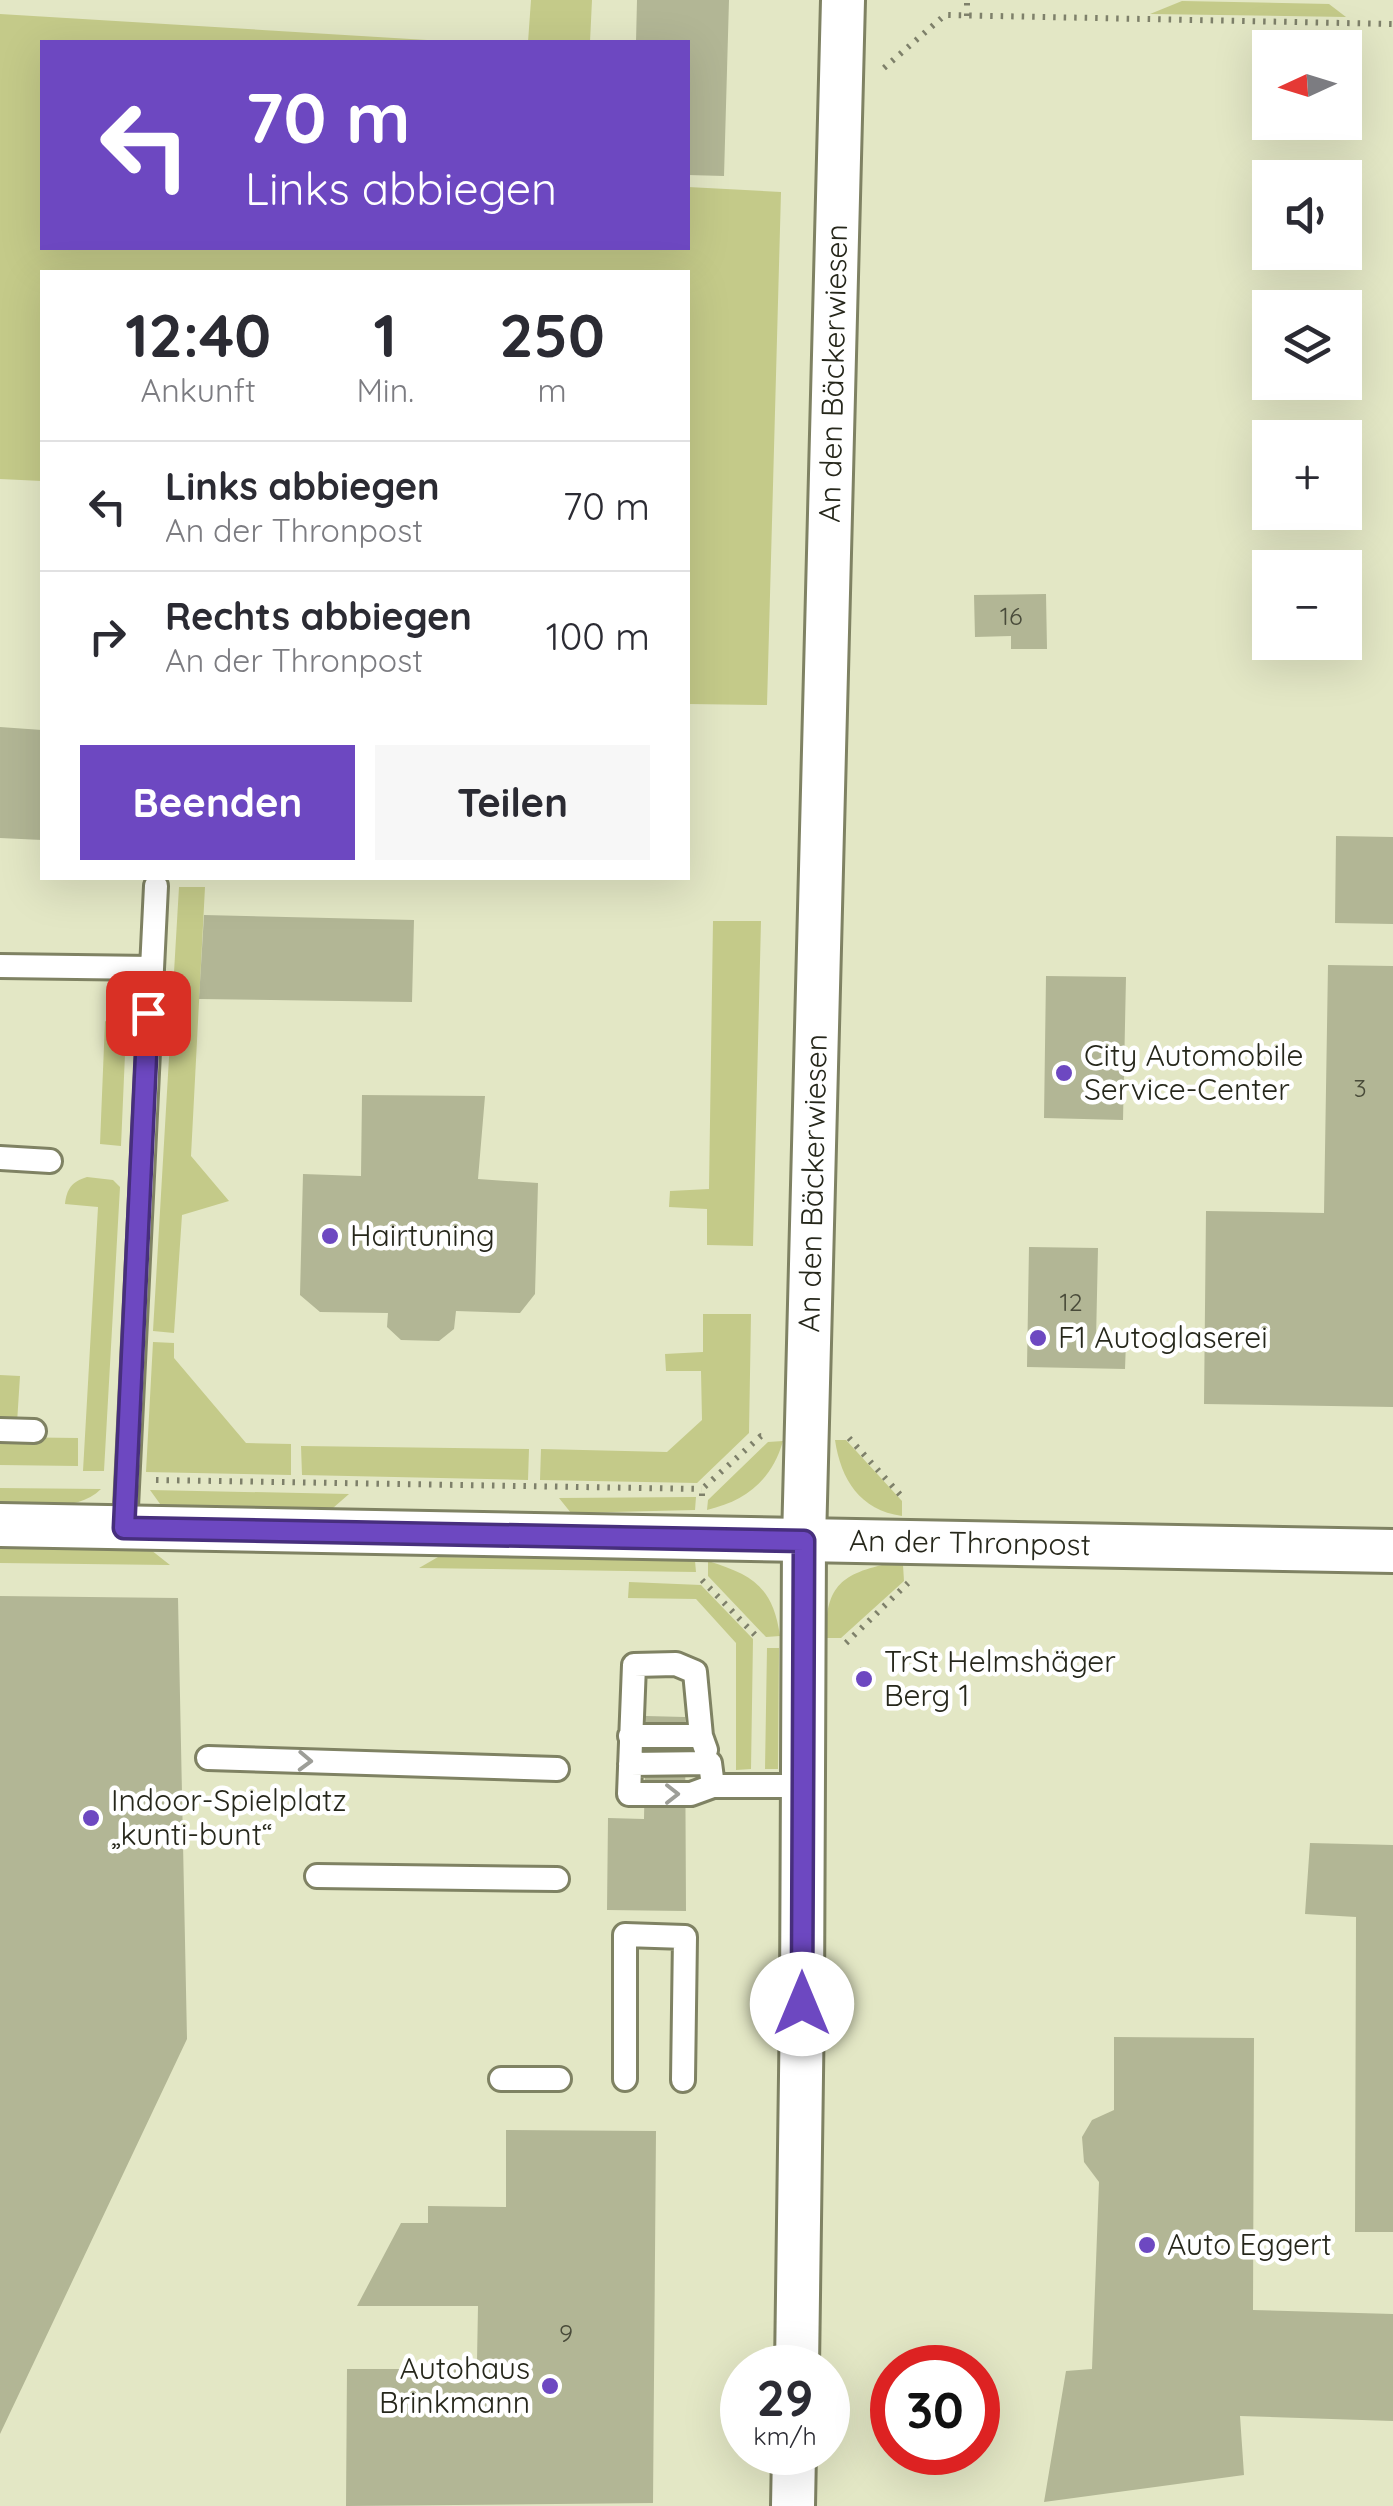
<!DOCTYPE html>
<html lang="de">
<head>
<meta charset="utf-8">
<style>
  body { margin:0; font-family:Quicksand,sans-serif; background:#f7f7f7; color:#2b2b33; height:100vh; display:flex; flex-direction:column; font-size:38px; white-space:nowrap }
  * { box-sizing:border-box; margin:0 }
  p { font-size:32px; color:#7c7c81 }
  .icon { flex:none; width:55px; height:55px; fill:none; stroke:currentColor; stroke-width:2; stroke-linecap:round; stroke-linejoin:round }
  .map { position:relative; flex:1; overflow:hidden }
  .details { position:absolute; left:40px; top:270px; width:650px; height:610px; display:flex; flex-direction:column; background:#fff; border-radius:0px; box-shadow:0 10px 40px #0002 }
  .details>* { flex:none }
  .hud { position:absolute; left:40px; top:40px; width:650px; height:210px; border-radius:0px; box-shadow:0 10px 40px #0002; background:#6d48c1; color:#fff; overflow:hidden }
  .needle { width:65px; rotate:266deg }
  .buttons { position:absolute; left:1252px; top:30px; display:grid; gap:20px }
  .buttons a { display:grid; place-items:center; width:110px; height:110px; border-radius:0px; background:#fff; box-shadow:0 10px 40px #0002; font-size:50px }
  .speed { position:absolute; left:720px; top:2345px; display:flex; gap:20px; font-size:50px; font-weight:700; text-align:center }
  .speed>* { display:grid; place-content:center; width:130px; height:130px; border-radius:50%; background:#fff; box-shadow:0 10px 40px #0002; line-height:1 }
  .speed small { font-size:25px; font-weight:400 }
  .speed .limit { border:15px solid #d22; background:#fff; color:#111 }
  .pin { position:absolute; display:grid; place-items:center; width:85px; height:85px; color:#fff; margin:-42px; border-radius:20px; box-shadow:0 5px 15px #0006 }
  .me { position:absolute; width:110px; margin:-55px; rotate:0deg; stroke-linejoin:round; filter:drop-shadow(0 0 8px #0008) }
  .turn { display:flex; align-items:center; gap:35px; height:210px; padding:0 40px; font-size:45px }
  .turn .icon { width:130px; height:130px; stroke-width:2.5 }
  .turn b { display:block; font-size:70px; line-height:85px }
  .eta { display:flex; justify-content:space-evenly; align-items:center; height:170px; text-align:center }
  .eta b { font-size:60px; font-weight:800; line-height:70px }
  .cta { display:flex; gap:20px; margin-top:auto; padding:20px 40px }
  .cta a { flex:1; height:115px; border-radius:0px; background:#6d48c1; color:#fff; font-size:40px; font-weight:800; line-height:115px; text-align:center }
  .cta a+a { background:#f7f7f7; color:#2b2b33 }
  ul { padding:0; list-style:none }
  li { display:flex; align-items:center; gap:30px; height:130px; padding:0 40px; border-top:2px solid #e1e1e2 }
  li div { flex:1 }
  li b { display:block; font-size:38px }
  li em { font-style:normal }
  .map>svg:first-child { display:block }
  .green { fill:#c4ca89 }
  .building { fill:#b2b695 }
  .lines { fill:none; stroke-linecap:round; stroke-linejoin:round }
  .lane-casing { stroke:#7f8263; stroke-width:28 }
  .street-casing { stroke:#7f8263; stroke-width:48 }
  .path { stroke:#7e806a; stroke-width:6; stroke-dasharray:2.5 8; stroke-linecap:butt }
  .lane { stroke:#fff; stroke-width:22 }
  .street { stroke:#fff; stroke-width:42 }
  .oneway { stroke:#9d9e98 }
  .route-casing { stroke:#472f7d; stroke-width:25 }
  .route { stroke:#6d48c1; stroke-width:18 }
  .poi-dot { fill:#6d48c1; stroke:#fff; stroke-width:4 }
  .labels { text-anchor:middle; stroke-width:9; stroke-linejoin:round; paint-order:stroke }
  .number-label { font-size:25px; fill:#494b3a }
  .street-label { font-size:30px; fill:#26271b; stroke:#fff }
  .poi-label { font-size:30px; fill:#26271b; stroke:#fff; text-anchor:start }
</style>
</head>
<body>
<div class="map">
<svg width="1393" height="2506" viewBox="0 0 1393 2506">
  <rect width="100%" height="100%" fill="#e3e7c5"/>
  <!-- green -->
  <path class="green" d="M531,0H592L590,42H528Z
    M1182,1L1329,4L1346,17L1150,14Z
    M0,14L460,42H42V248H688V187L781,192L767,705L688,704V272H42V481L0,479Z
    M179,887H205L191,1156L229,1201L182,1215L174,1333L153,1331Z
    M713,921H761L753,1246L707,1245V1209L669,1207L670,1191L709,1189Z
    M105,1021L126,1031L121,1146L100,1144Z
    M87,1177L113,1180L120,1187L104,1471H83L98,1207L65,1204C67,1189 71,1182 87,1177Z
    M703,1314H751L749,1433L697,1483L540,1480L541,1449L667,1452L702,1420L701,1371H666L665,1354L703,1352Z
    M153,1342L174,1343V1358L246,1443L291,1444V1475L146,1472Z
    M0,1375L20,1376L17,1423H0Z
    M0,1437L78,1438V1466L0,1465Z
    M835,1440H846L902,1501V1516C860,1510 841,1480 835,1440Z
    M783,1441C772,1480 746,1501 707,1510L708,1500L768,1442Z
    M301,1446L529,1449L528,1480L302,1475Z
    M0,1488L101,1489C76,1514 33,1503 0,1502Z
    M150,1490L349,1494L333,1508H163Z
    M696,1497L695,1510L571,1513L559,1498Z
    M0,1547L151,1550L170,1565L0,1563Z
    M438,1557L695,1561L696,1572L419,1568Z
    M708,1561C753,1575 773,1587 780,1636L766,1637L708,1576Z
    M882,1565H903L904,1581L841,1638H825C827,1592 835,1576 882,1565Z
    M629,1582L701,1585L753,1639L751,1769L736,1770V1643L696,1599L628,1598Z
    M767,1648H779L778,1769H765Z"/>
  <!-- building -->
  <path class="building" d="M637,0H729L724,176L688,175V42H636Z
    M1046,594L1047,649H1011V636L975,637L974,595Z
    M0,727L42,730V840L0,838Z
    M1336,836L1393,837V924L1335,923Z
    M204,915L414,920L412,1002L199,999Z
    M1328,965L1393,966V1407L1204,1404L1206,1211L1324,1213Z
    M1046,976L1126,977L1123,1120L1044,1118Z
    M362,1095L485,1096L478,1179L538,1183L535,1294L520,1313L456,1311L454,1329L439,1341L401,1340L387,1327L388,1313L320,1312L300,1295L303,1174L361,1176Z
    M1029,1247L1098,1248L1096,1341L1126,1342L1125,1369L1027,1367Z
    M0,1596L178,1598L187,2039L0,2434Z
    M860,1667L869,1668L868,1690H859Z
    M646,1716L685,1717L686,1911L607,1910L608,1818L644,1819Z
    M1310,1843L1393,1845V2232H1355L1356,1917L1305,1914Z
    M1114,2037L1254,2038L1253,2310L1393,2314V2421L1240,2416L1244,2475L1044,2502L1066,2371L1092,2369L1099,2182L1084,2162L1082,2137L1092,2120L1114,2110Z
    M506,2130L656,2131L653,2503L346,2506L347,2369H447V2361H477L478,2306H357L401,2223H428V2206L506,2207Z"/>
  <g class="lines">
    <!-- lane casing -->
    <g class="lane-casing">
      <path id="lane" d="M0,966L152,968
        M0,1158L50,1161
        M0,1430L34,1431
        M125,1528L156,886
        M630,1736H701L706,1750
        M701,1736L695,1672L676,1664L634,1665L629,1794H691L713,1786
        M208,1758L557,1769
        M630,1764L710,1763L713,1786H803
        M317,1876L557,1879
        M501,2079H559
        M625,2079V1935L685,1937L683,2080"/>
    </g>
    <!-- street casing -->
    <g class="street-casing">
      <g id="street">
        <path id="s1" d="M0,1525L1393,1551"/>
        <path id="s2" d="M797,2368L802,2003L804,1541L843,0"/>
        <path d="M793,2506L794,2452"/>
      </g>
    </g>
    <!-- path -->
    <path class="path" d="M967,16V0
      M884,68L945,15L1393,24
      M849,1438L904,1499
      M156,1480L702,1489
      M702,1496V1489L761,1436H767
      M702,1580L759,1639
      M846,1643L908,1583
      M828,2419V2396"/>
    <!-- lane -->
    <use href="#lane" class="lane"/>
    <!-- street -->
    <use href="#street" class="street"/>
  </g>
  <!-- one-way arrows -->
  <defs><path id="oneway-chevron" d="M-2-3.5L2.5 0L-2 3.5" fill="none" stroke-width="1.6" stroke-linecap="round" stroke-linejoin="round" transform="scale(2.5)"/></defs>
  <g class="oneway">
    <use href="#oneway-chevron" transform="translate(305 1761) rotate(2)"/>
    <use href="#oneway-chevron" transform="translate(672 1794)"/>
  </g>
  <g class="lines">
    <!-- route casing -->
    <g class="route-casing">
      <path id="route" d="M148,1013L124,1528L804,1541L802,2004"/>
    </g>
    <!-- route -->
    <use href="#route" class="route"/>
  </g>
  <!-- markers -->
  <g class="poi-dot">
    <circle cx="1064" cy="1073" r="10"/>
    <circle cx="330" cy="1236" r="10"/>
    <circle cx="1038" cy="1338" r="10"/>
    <circle cx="864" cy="1679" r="10"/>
    <circle cx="91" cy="1818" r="10"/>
    <circle cx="1147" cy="2245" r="10"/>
    <circle cx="550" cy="2386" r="10"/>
  </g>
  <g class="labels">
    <!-- number labels -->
    <g class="number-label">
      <text x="1011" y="625">16</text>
      <text x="1360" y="1097">3</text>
      <text x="1071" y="1311">12</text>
      <text x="566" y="2342">9</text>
    </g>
    <!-- street labels -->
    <g class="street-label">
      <text dy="10" stroke="none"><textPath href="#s2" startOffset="1995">An den Bäckerwiesen</textPath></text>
      <text dy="10" stroke="none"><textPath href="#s2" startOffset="1185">An den Bäckerwiesen</textPath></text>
      <text dy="10" stroke="none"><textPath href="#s1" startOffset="970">An der Thronpost</textPath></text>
    </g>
    <!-- poi labels -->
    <g class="poi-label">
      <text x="1084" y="1066">City Automobile<tspan x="1084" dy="34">Service-Center</tspan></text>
      <text x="350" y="1246">Hairtuning</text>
      <text x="1058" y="1348">F1 Autoglaserei</text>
      <text x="884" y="1672">TrSt Helmshäger<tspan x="884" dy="34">Berg 1</tspan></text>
      <text x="111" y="1811">Indoor-Spielplatz<tspan x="111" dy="34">„kunti-bunt“</tspan></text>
      <text x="1167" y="2255">Auto Eggert</text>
      <text x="530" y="2379" text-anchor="end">Autohaus<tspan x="530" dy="34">Brinkmann</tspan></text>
    </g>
  </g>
</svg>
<div class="buttons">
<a><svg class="needle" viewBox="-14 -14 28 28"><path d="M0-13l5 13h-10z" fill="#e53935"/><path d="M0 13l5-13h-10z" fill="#7c7c81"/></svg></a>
<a><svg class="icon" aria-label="sound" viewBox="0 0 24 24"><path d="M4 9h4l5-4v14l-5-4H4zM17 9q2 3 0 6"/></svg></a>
<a><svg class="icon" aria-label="layers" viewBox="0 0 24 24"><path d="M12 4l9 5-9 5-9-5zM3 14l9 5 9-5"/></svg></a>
<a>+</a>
<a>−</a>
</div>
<div class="speed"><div>29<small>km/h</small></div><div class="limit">30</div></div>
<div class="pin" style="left:148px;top:1013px;background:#d93025"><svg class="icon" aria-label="arrive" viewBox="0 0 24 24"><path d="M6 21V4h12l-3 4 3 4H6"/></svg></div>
<svg class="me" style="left:802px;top:2004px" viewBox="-20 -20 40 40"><circle r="19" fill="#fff"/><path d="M0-13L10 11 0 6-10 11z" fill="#6d48c1"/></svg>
<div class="hud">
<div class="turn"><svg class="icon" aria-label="left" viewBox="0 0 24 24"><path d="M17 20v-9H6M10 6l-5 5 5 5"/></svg><div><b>70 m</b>Links abbiegen</div></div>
</div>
<section class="details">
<div class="eta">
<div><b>12:40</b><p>Ankunft</p></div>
<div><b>1</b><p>Min.</p></div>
<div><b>250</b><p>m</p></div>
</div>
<ul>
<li><svg class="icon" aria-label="left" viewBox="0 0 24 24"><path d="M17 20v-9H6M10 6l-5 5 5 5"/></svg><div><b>Links abbiegen</b><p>An der Thronpost</p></div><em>70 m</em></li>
<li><svg class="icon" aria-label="right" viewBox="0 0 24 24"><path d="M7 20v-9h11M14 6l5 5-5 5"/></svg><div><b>Rechts abbiegen</b><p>An der Thronpost</p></div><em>100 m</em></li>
</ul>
<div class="cta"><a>Beenden</a><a>Teilen</a></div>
</section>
</div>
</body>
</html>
